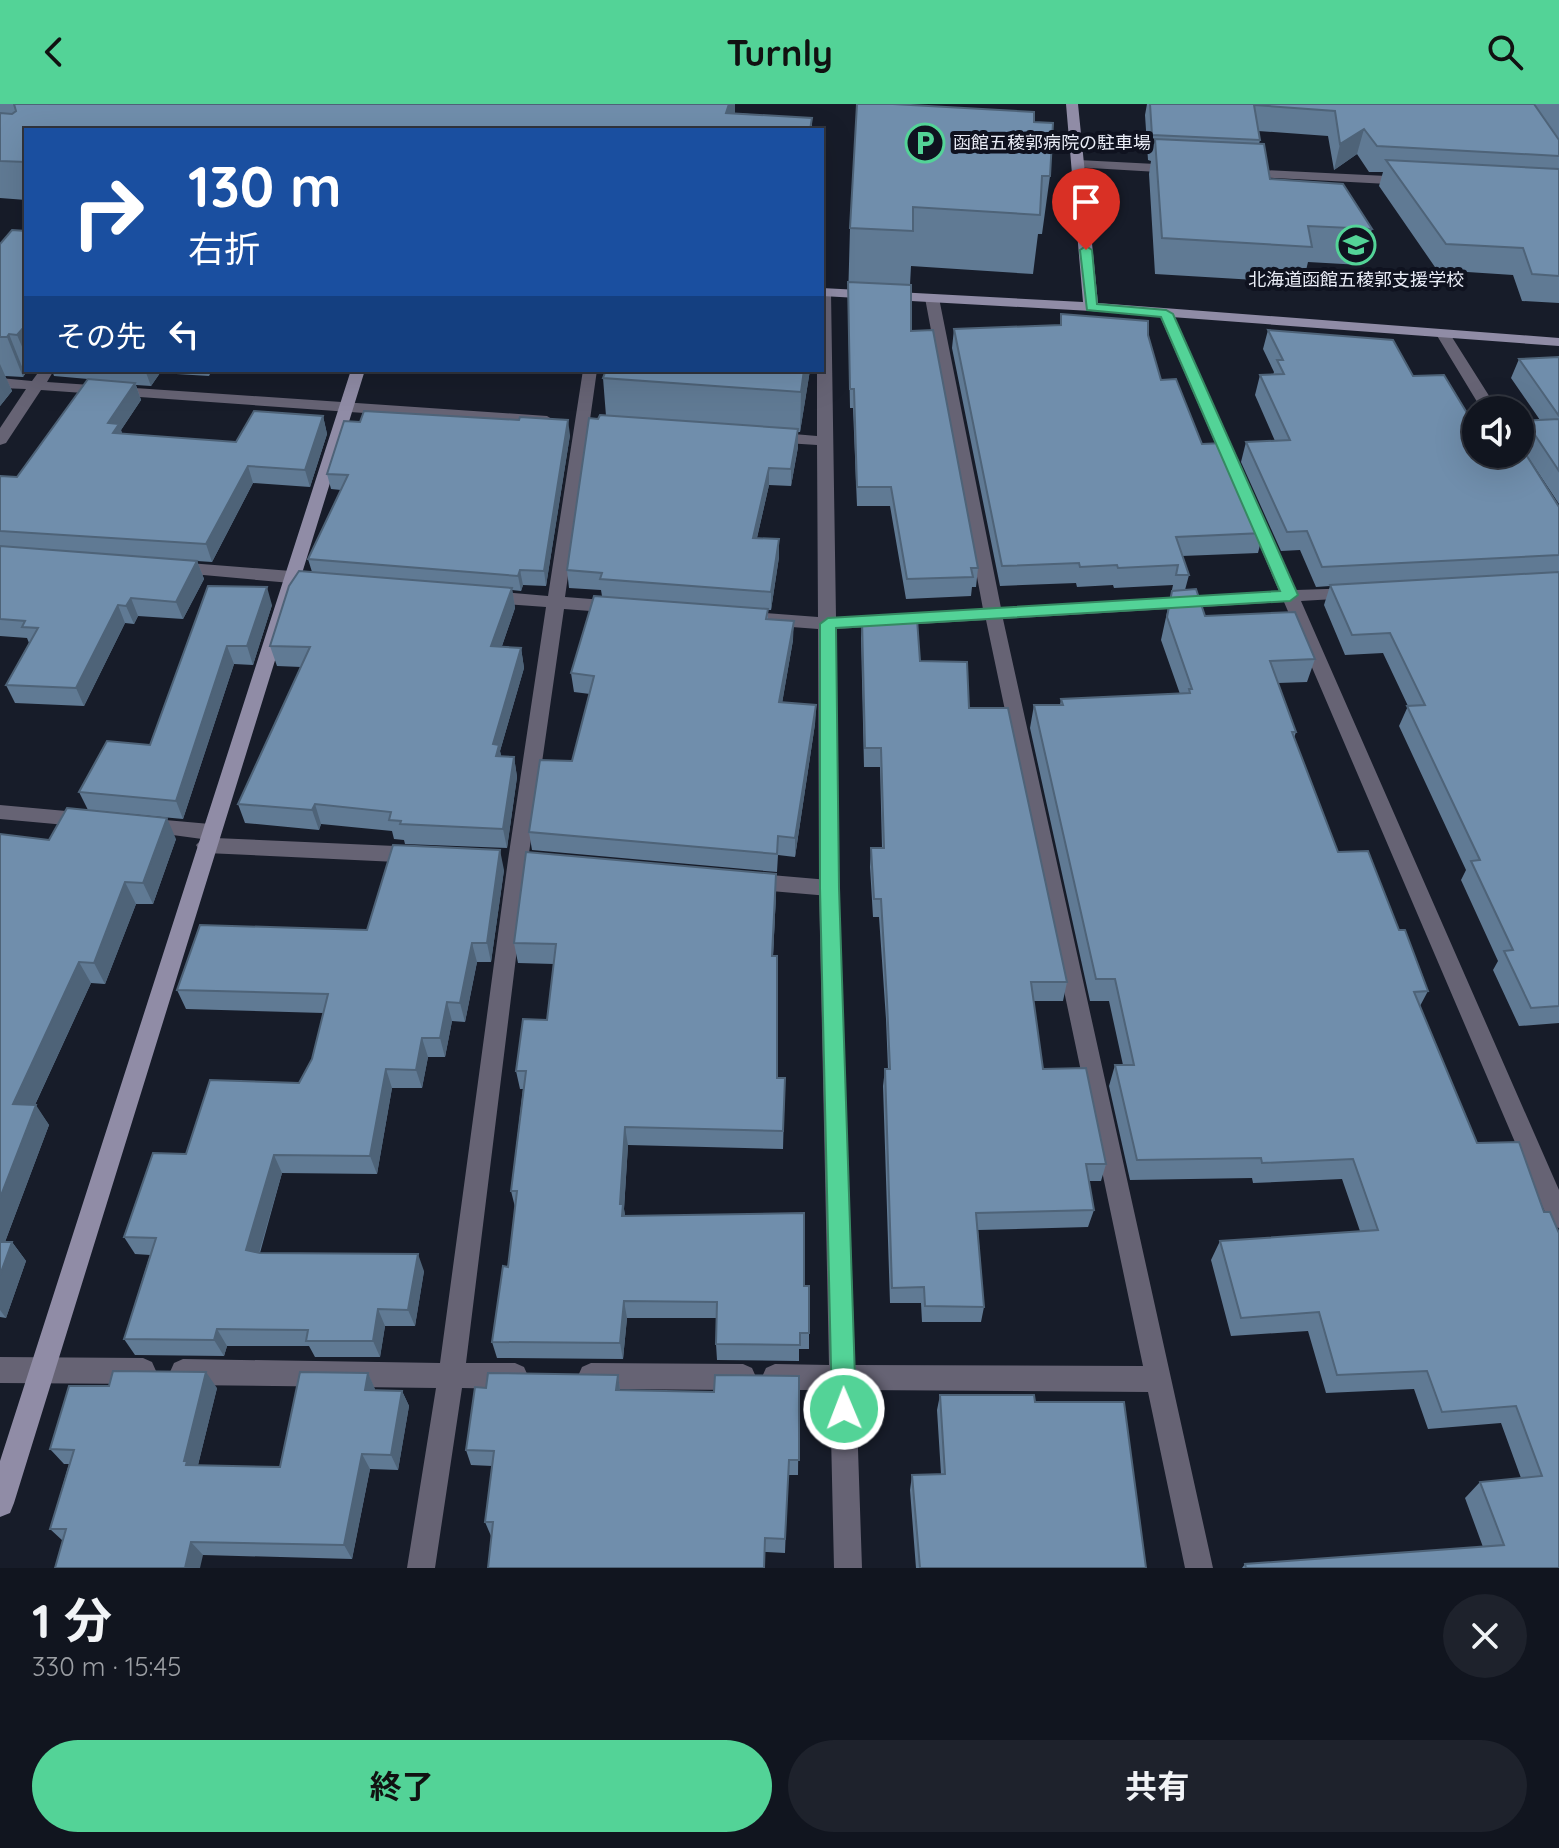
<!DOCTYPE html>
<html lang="ja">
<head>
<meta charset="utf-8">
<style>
  body { margin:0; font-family:Quicksand,"Noto Sans JP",sans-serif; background:#1e222c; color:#f1f3f6; height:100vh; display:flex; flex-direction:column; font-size:30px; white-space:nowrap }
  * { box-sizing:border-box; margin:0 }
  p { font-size:26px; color:#9c9fa4 }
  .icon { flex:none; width:44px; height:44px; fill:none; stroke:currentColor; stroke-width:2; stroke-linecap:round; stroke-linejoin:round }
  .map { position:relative; height:1464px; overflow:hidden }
  .panel { display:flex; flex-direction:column; background:#11151f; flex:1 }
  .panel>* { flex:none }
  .hud { position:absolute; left:24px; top:24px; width:800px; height:244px; border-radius:0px; box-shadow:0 8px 32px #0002,0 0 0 2px #30343d; background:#1a4fa0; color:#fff; overflow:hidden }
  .fabs { position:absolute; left:1462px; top:292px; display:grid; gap:16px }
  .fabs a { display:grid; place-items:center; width:72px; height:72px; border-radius:50%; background:#11151f; box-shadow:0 8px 32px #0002,0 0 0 2px #30343d; font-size:40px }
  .pin { position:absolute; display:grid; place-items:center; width:68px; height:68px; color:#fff; margin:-82px -34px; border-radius:50% 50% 50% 0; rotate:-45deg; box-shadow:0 0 8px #0007 }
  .pin .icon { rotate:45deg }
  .me { position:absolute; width:88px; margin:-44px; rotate:359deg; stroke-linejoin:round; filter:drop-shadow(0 0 6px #0008) }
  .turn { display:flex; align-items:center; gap:28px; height:168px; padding:0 32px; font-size:36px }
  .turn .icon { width:104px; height:104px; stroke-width:2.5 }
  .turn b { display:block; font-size:56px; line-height:68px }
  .then { display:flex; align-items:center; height:76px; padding:0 32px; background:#0003; gap:16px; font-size:30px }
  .round { display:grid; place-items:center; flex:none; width:84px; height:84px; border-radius:42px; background:#1e222c }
  .summary { display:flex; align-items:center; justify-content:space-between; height:136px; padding:0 32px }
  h1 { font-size:48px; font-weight:700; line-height:60px }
  .action { display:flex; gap:16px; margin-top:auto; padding:16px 32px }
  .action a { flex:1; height:92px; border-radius:48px; background:#53d397; color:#111; font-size:32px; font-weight:700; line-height:92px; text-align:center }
  .action a+a { background:#1e222c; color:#f1f3f6 }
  header { display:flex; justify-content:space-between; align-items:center; height:104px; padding:0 32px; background:#53d397; color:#111; font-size:36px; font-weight:700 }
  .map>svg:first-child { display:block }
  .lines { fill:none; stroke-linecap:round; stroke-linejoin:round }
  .lane { fill:#666374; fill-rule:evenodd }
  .street { fill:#666374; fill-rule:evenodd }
  .secondary { fill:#908ca6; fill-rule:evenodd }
  .wall { fill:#607a94 }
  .shaded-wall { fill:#4e6378 }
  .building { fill:#708eac; stroke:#4e6378; stroke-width:2 }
  .route { fill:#53d397; stroke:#368962; stroke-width:2 }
  .labels { text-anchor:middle; stroke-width:8; stroke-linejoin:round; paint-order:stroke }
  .far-poi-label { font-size:18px; fill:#e9ecf6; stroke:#0f121f; text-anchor:start }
</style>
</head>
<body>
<header><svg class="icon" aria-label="back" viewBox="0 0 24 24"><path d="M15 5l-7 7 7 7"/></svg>Turnly<svg class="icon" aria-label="search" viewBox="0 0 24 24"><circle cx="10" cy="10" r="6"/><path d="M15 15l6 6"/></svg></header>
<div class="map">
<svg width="1559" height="1464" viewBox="0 0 1559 1464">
  <rect width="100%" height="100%" fill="#171c29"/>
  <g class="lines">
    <!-- lane -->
    <path class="lane" d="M0,701L88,709L95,711L98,716L95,721L88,723L0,715Z
      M143,714L210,720L217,723L220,728L215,734L418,743L425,746L428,751L425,756L418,759L206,749L199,746L196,741L202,735L136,726L133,721L136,716Z
      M749,769L829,776L836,778L839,784L836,790L829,792L749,785L742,783L739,777L742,771Z"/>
    <!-- street -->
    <path class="street" d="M1078,56L1175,61L1181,65L1175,69L1073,63V57Z
      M1243,65L1407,73L1413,77L1407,81L1238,72V66Z
      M822,184L831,188L836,514L983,505L925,194L932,190L939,194L1001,504L1279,487L1244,405L1252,400L1260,405L1296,486L1357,484L1360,488L1351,494L1301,497L1559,1086V1124L1550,1121L1547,1113L1284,498L1003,515L1213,1464H1185L1148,1288L856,1286L862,1464H834L830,1286H775L766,1282L762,1273L766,1264L775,1260L829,1261L819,784L818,525L741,519L732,513L741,507L818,513L817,341L770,338L762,333L770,328L817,332V266H822ZM986,516L1143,1262L855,1261L839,784L836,525Z
      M1166,206L1173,210L1242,364L1240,367H1228L1226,364L1159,210Z
      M1443,226L1450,230L1498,306H1482L1436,230Z
      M40,266H54L47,278L547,312L555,317L547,322L41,286L6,339L0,341V324L26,285L0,284V274L32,277Z
      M583,266H597L565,493L617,497L626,503L617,509L564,505L528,756L466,1259H515L524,1263L528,1272L524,1281L515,1285L462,1284L435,1464H407L436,1284L183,1281L174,1277L170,1268L174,1259L183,1255L440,1259L508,756L546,503L489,499L480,493L489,487L548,492Z
      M176,458L291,467L300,473L291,479L170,468L167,464Z
      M0,1253L143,1254L152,1258L156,1267L152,1276L143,1280L0,1279Z
      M591,1259L743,1260L752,1264L756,1273L752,1282L743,1286L591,1285L582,1281L578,1272L582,1263Z"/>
    <!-- secondary -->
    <path class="secondary" d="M1066,0H1078L1098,199L1559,234V242L1091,207L822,192V184L1083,198Z
      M351,266H365L14,1399L10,1409L0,1413V1357Z"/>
  </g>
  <!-- wall -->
  <path class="wall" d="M0,0H735V9L812,14V26H26V96L0,94Z
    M1147,0H1559V199L1522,197L1513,171L1437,166L1379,82L1383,68H1369L1357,50L1334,66L1328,32L1258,27L1260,36L1259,40L1270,75L1372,125L1361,161L1308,158L1303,179L1155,170L1149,70L1151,57L1148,56L1145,11Z
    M1034,18L1050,72L1042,130H1038L1033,170L911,162L910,181L911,227L978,464L976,483H972L971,492L906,495L890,402H857L853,304H850L848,196L850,124Z
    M26,127V266H37L33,270H25L23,273L5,272L12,287L0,302V140Z
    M1061,210L1148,231L1161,276L1202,340L1263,429L1258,449L1182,452L1189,471L1185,486L1205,512L1315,555L1307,578L1278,579L1296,628L1294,634L1338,748L1399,826L1428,887L1420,902L1477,1039L1559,1464H1242L1245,1460L1483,1443L1465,1394L1480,1378L1521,1374L1501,1319L1428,1325L1414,1285L1326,1289L1308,1227L1231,1232L1211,1156L1220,1137L1360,1127L1342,1075L1253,1079L1252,1074L1130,1076L1109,982L1115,961H1123L1109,897H1090L1030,624L1034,601H1060L1061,595L1180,590L1161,536L1173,481L1114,484L1113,481L1077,483L1076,479L1000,482L952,244L954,225L1060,221Z
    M1268,226L1413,272L1473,319L1540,316L1511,274L1519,255L1559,253V400L1522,344L1559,403V919L1519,922L1493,866L1498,857L1461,776L1466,766L1399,622L1408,602L1383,549L1345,551L1324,501L1330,482L1316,483L1300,446L1281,447L1241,358L1246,338L1275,337L1255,291L1260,271H1273L1274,268L1263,245Z
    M52,266H212L209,272L160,269L151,282L136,281L141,296L121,326L122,330L236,338L323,312L327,330L310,383L253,379L212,458L197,457L204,475L183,515L138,512L134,520L125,519L84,602L15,599L6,581L29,539L27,534L0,532V372L17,373L88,275L54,272Z
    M810,266L800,328H798V343L791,382L769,381L757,434L779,453L771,506H768V515L793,536L782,599L816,601L815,620L795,753L778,751L777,768L532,746L529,728L572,657L590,590L574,588L571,569L602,492L601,486L569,484L567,466L598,315L606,312L603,274Z
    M570,331L546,482L523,481L521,487L512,486L515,504L502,542L521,544L524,564L500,647L501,652L514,653L517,673L507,744L405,740L404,736L394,735L392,727L321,720L319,726L245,719L238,700L301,563L277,562L270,542L312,468L308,455L341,386L331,385L327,370Z
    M208,482L272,501L253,561L234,560L183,715L88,706L79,688L150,641Z
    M862,515L920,557L969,604L1067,878L1063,897H1033L1043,965L1106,1060L1101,1077H1088L1094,1106L1088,1123L978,1126L984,1203L981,1218H922L921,1199H890L883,982L885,965H888L886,915L879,813H873L870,763L871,744H882L880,663H864L861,534Z
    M0,730L49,736L176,735L153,800H136L105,880L91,879L35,1001L49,1021L5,1138H12L26,1157L6,1214L0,1213Z
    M504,766L491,858H477L465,918L452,917L445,953H428L422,984H392L377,1070L282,1069L260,1149L424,1167L415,1222H385L380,1253H315L309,1242H227L224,1252L135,1251L124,1235L150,1151L135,1150L124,1133L186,1050L299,979L312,955L323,909L186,905L177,886L367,826Z
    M776,790L773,852L777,974H785L783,1045L628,1041L624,1105L625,1112L804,1182L809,1229V1245H799V1257L717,1256L716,1240L717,1214H627L623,1255L497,1254L492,1238L508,1163L515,1103L511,1087L523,985H520L516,967L547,916L554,860L518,859L514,839Z
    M368,1269L375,1286L402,1287L409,1302L398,1366L370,1365L352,1455L203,1451L63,1437L50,1425L69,1360H64L50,1345L217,1284L198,1361L280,1363Z
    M618,1271L620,1286L714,1288L799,1272L798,1371H788L785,1449L491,1432L485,1418L492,1362L471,1361L466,1346L486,1284Z
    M940,1291L1035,1298L1146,1464H916L910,1386L912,1371L941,1370L937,1306Z"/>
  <!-- shaded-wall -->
  <path class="shaded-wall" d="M729,0H735V21L726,9Z
    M1364,25L1357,50L1334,66L1340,40Z
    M24,223L26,228V252L17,231Z
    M9,230L25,270L23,273L7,233Z
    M0,260L12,287L0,302Z
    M145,266H159L160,269L151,282Z
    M804,266H810L800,328L801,288Z
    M135,279L141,296L121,326L125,338L119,347L108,319Z
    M323,312L327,330L310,383L305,366Z
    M568,316L570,331L546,482L544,467Z
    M798,325V343L791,382V365Z
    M1531,325L1522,344L1520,345V327Z
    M248,362L253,379L212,458L206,440Z
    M769,364V381L753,451V434Z
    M779,435V453L771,506V488Z
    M197,457L204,475L183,515L176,498Z
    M520,466L523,481L521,487L518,472Z
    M267,483L272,501L253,561L247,542Z
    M512,484L515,504L495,562L491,542Z
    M131,494L138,512L134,520L126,502Z
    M118,501L125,519L84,602L76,584Z
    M794,517L793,536L779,617V598Z
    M227,542L234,560L183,715L176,697Z
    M521,544L524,564L500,647L503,660L499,672L493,640Z
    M816,601L815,620L795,753V734Z
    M514,653L517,673L507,744L503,725Z
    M315,700L321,720L319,726L312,706Z
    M167,714L176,735L153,800L143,779Z
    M500,746L504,766L491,858L487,839Z
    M776,770V790L772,872V852Z
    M125,778L136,800L105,880L94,859Z
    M472,839L477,858L465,918L460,899Z
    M79,858L91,879L26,1020L13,1000Z
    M447,898L452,917L445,953L440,934Z
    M422,934L428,953L422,984L416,966Z
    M386,965L392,984L377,1070L370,1052Z
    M36,1001L49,1021L0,1151V1094Z
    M625,1023L628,1041L624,1105L626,1117L625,1129L620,1100Z
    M274,1051L282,1069L255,1163L246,1146Z
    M12,1138L26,1157L6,1214L0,1206V1171Z
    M418,1150L424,1167L415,1222L408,1206Z
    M624,1197L627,1214L623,1255L620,1239Z
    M378,1205L385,1222L380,1253L373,1237Z
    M217,1225L227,1242L224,1252L214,1236Z
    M206,1268L217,1284L196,1369L186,1361L184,1357Z
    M368,1269L375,1285L373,1301L365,1286Z
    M618,1271L620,1286H616Z
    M402,1287L409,1302L398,1366L391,1351Z
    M362,1350L370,1365L352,1455L344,1441Z
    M191,1438L203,1451L200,1464H185Z"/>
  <!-- building -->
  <path class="building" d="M14,0H729L726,9L812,14L810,26H26V58L0,57V9L12,10L16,7Z
    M857,0H893L1034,8V18L1053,19L1050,72H1042L1040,111L913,103V127L850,124Z
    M1150,0H1534L1559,36V52L1377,42L1364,25L1340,40L1335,7L1254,1L1260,36L1152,31Z
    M1155,35L1264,40L1270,75L1343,80L1372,125L1308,122L1312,143L1162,134Z
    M1386,56L1559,65V172L1532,170L1523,144L1446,140Z
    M12,126L26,127V223H24L17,231L9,230L7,233H0V140Z
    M848,178L911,181V227L933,226L978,464H971L973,473L907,475L891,383H857L854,285H850Z
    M1061,210L1148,217V231L1161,276L1176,275L1202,340L1224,339L1263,429L1176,433L1189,471H1176L1178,461L1118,464L1117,461L1080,463L1079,459L1002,462L954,225L1061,221Z
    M1268,226L1393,236L1413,272L1444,271L1473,319H1476V350H1520V341L1559,403V451L1322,463L1307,427L1287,428L1246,338L1290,336L1260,271L1284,270L1277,256H1283Z
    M1559,253V312L1519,255Z
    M606,266H804L801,288L603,274Z
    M88,275L135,279L108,319L119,320L113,329L236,338L254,307L323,312L305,366L248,362L206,440L0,427V372L17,373Z
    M364,307L519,316L520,313L568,316L544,467L520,466L518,472L308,455L348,371L327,370L344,317L360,318Z
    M600,311L798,325L791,365L769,364L753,434L779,435L771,488L600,475L602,469L567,466L589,314L598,315Z
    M1559,315V367L1531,325L1520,327V317Z
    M0,442L197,457L176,498L131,494L126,502L118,501L76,584L6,581L38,524L22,523L25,517L0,515Z
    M299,467L512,484L491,542L521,544L493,640L499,641L496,652L514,653L503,725L400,720L401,717L389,716L391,708L315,700L312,706L238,700L310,543L270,542L289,482Z
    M1559,468V902L1531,904L1504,847L1513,846L1471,757L1480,756L1407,602L1425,601L1390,529L1352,531L1330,481Z
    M208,482L267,483L247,542H227L176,697L79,688L107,637L150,641Z
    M1196,485L1205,512L1295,508L1315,555L1270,557L1296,628H1292L1338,748L1368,747L1399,826H1405L1428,887L1414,888L1477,1039L1519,1038L1544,1108H1550L1559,1129V1464H1246L1245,1460L1504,1441L1480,1378L1542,1372L1516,1302L1442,1308L1427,1267L1337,1271L1319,1208L1241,1214L1220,1137L1378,1126L1353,1055L1262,1059L1261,1054L1137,1056L1115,961H1134L1115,875H1096L1034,601H1063L1061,595L1190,589L1189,585H1192L1167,513L1172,487Z
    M594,492L768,505L766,515L794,517L779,598L816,601L795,734L778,732L777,750L529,728L540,656L572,657L594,572L571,569Z
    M862,515H917L920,557L967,558L969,604H1008L1067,878H1031L1043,965L1086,964L1106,1060H1086L1094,1106L976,1109L984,1203L925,1202L924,1183L892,1184L885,965H890L887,897L881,795H874L871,744H884L881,644H865Z
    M67,704L167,714L143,779L125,778L94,859L79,858L13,1000L36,1001L0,1094V730L49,736Z
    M393,741L500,746L487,839H472L460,899L447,898L440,934H422L416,966L386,965L370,1052L274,1051L246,1146L260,1149L418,1150L408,1206L378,1205L373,1237H306L308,1226L217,1225L214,1236L124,1235L156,1134L124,1133L153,1049L186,1050L210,976L299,979L312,955L328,890L177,886L200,821L367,826Z
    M526,748L776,770L772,852H777V974H785L783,1027L625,1023L620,1100H623L622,1112L804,1109V1182H809V1229H800V1241L716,1240L717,1198L624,1197L620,1239L492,1238L503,1162L508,1163L517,1087H511L526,967H516L523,915L547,916L556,840L514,839Z
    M0,1138H12L0,1171Z
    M113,1267L206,1268L184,1357H187L186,1361L280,1363L300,1268L368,1269L365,1286L402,1287L391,1351L362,1350L344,1441L191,1438L185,1464H55L66,1425H50L74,1346L50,1345L69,1282H109Z
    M488,1269L618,1271L616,1286L714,1288L715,1271L799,1272V1356H789L785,1435L765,1434L764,1464H488L493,1418H485L494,1347L466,1346L475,1283L486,1284Z
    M940,1291H1034L1035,1298H1124L1146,1464H920L912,1371L945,1370Z"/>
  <!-- route -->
  <path class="route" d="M1086,142L1092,146L1097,200L1166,206L1173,210L1298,491L1290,497L836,524L839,784L856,1305L852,1314L844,1317L836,1314L832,1305L820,784V520L828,514L1280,487L1161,213L1087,206L1080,146Z"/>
  <!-- icons -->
  <defs>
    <g id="parking-ring" transform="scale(2)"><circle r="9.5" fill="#0f121f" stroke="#53d397" stroke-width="1.5"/><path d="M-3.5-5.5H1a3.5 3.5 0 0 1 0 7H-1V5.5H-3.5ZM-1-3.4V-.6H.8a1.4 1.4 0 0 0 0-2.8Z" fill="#53d397"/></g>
    <g id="school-ring" transform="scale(2)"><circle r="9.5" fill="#0f121f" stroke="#53d397" stroke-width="1.5"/><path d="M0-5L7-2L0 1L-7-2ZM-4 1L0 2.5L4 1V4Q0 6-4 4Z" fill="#53d397"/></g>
  </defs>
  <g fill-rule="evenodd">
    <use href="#parking-ring" x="925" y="39"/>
    <use href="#school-ring" x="1356" y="141"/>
  </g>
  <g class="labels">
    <!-- far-poi labels -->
    <g class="far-poi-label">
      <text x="953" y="45">函館五稜郭病院の駐車場</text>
      <text x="1356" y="182" text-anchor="middle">北海道函館五稜郭支援学校</text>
    </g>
  </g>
</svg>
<div class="fabs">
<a><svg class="icon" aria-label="sound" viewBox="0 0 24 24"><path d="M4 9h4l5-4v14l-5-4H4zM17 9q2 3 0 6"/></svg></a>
</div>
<div class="pin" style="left:1086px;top:146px;background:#d93025"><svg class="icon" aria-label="arrive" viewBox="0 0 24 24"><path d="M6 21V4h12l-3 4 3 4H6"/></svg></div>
<svg class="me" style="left:844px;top:1305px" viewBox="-20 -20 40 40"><circle r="17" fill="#53d397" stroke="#fff" stroke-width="3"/><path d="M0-11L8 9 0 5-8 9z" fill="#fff"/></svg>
<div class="hud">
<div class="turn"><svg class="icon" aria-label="right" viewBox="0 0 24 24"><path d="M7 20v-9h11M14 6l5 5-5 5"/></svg><div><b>130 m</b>右折</div></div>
<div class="then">その先<svg class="icon" aria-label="left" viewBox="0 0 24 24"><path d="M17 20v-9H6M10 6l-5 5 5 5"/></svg></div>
</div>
</div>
<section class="panel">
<div class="summary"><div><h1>1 分</h1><p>330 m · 15:45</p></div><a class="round"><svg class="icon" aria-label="close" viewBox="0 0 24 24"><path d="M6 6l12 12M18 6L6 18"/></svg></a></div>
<div class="action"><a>終了</a><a>共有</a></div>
</section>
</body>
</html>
